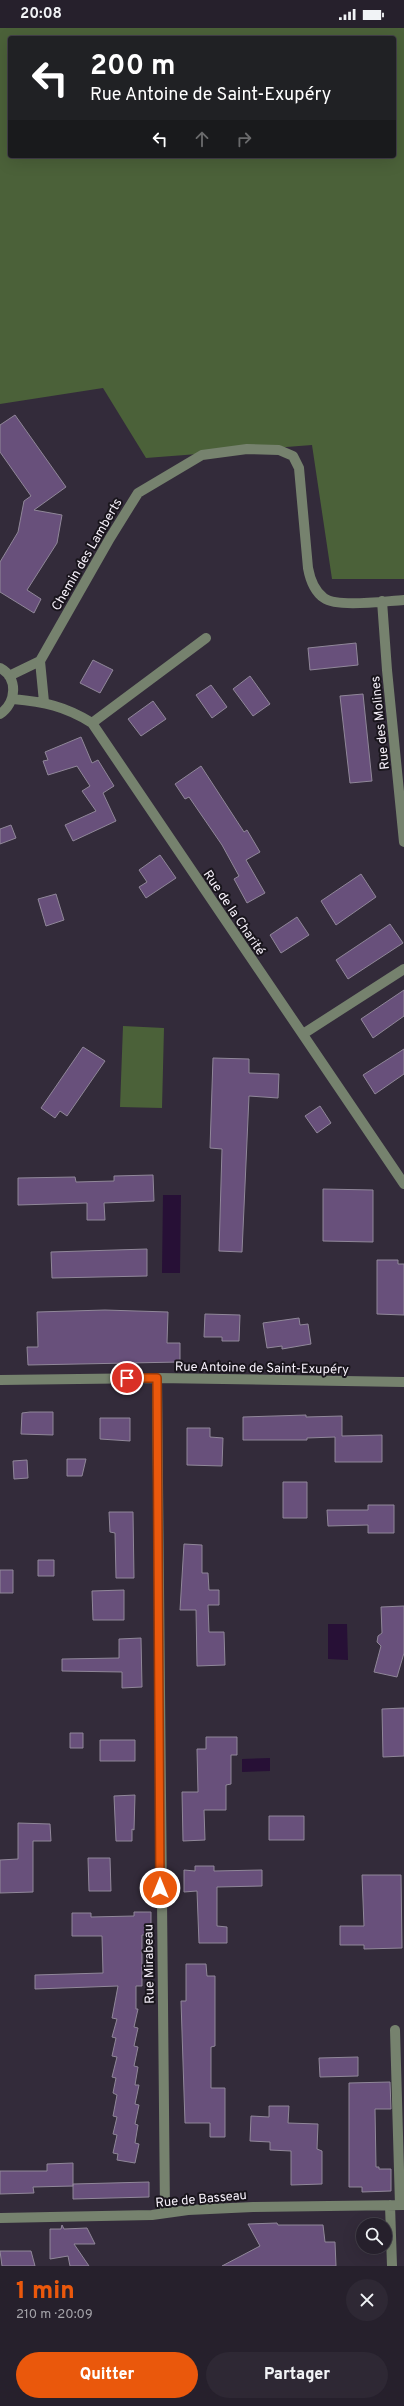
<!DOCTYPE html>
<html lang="fr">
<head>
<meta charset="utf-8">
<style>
  body { margin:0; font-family:Overpass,sans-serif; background:#2e2834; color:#f1f3f6; height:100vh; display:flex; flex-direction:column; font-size:15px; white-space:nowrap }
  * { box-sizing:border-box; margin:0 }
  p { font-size:13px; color:#a4a3a9 }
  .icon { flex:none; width:22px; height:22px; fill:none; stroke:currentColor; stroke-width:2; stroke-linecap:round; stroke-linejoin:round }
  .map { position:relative; height:2238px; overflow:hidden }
  .drawer { display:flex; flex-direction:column; background:#26202c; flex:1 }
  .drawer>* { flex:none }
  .hud { position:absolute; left:8px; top:8px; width:388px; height:122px; border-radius:4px; box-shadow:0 4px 16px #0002,0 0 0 1px #423e48; background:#202124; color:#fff; overflow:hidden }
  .controls { position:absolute; left:356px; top:2190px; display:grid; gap:8px }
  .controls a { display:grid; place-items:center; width:36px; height:36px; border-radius:50%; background:#26202c; box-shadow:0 4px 16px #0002,0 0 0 1px #423e48; font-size:20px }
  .pin { position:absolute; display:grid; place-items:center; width:34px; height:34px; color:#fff; margin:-17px; border:2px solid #fff; border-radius:50%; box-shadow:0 1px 4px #0007 }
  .me { position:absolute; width:44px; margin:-22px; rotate:0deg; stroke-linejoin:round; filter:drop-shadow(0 0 3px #0008) }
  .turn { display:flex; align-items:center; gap:14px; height:84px; padding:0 16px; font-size:18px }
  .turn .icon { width:52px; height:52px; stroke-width:2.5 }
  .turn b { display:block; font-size:28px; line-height:34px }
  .lanes { display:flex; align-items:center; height:38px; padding:0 16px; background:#0003; justify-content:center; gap:20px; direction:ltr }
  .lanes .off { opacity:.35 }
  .round { display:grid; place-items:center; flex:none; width:42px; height:42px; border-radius:21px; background:#2e2834 }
  .headline { display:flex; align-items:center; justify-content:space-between; height:68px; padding:0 16px }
  h1 { font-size:24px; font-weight:800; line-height:30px; color:#ea580c }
  .cta { display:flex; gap:8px; margin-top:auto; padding:8px 16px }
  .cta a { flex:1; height:46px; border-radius:24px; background:#ea580c; color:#fff; font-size:16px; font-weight:800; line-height:46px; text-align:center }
  .cta a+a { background:#2e2834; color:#f1f3f6 }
  .status { display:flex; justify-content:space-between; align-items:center; height:28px; padding:0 20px; background:#26202c; direction:ltr }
  .status svg { height:11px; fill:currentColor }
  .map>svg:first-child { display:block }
  .green { fill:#4b6139; fill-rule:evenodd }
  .water { fill:#271036 }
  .building { fill:#68507b; stroke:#908799 }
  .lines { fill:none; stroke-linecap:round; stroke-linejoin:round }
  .minor { stroke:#76826e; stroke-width:10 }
  .route-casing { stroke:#983908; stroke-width:10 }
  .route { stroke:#ea580c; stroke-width:7 }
  .labels { text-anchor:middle; stroke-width:4; stroke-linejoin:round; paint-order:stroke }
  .street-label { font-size:13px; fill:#f6f0fa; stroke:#19151c }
</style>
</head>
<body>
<div class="status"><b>20:08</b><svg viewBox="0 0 49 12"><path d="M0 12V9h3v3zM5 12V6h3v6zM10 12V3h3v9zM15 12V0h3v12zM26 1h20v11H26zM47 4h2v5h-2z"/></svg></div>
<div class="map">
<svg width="404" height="2238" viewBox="0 0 404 2238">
  <rect width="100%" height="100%" fill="#332b3a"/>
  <!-- green -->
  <path class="green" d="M0,0H404V551H332L312,417L146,430L103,360L0,376ZM10,10H394V128H10Z
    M123,998L164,1000L162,1080L120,1079Z"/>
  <!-- water -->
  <path class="water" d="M163,1167H181L180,1245H162Z
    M328,1596H347L348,1632L328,1631Z
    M270,1730V1743L242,1744V1731Z"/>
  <!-- building -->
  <path class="building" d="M15,387L66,459L34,482L62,487L57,515L27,562L41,571L34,585L0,564V534L18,504L24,473L31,468L0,424V397Z
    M356,615L358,637L310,642L308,620Z
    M93,632L113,642L100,665L80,655Z
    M250,648L270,676L253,688L233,661Z
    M211,657L227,679L212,690L196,667Z
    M363,666L372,753L350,755L340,668Z
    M153,673L166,691L141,708L128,691Z
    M81,709L92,735L98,732L114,758L103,765L116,793L73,813L65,797L96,783L82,763L90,758L77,738L48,747L43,733L48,732L45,724Z
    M201,738L244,804L247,802L260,824L246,832L265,865L247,875L234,851L239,848L222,817L189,769L185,771L175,756Z
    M11,797L16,810L0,816V801Z
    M160,827L176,850L146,870L139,859L147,854L139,842Z
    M361,846L376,869L336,897L321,873Z
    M56,866L64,892L46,898L38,871Z
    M297,889L309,907L281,925L270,907Z
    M390,896L403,915L348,951L336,932Z
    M404,962V988L373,1010L361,991Z
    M83,1019L105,1033L67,1088L60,1083L55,1090L41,1080Z
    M404,1021V1046L375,1066L363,1047Z
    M213,1030L249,1031V1045L279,1046L278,1070L249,1068L242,1224L219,1223L222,1121L210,1120Z
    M320,1078L331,1095L317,1105L305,1088Z
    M153,1147L154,1173L104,1175L105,1192H87V1175L18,1177V1150L75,1149L76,1154L114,1153V1148Z
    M323,1161L373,1162V1214L323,1213Z
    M147,1221V1248L52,1250L51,1224Z
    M377,1232H398V1236H404V1287L377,1286Z
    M105,1282L168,1284L167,1315H180V1334L28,1337L27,1319H38L37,1284Z
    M205,1286L240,1287L239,1313H222V1309H204Z
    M299,1290L300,1297L308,1296L311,1316L282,1321V1318L267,1320L263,1295Z
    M30,1384H53V1407L21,1406L22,1385Z
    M306,1387V1389L342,1388V1408L382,1407V1434H335V1409L307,1410V1412H243V1389Z
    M100,1390H130V1413L100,1411Z
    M187,1400H210V1409L223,1410L222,1438L187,1437Z
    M67,1431H86L82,1448H67Z
    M27,1432L28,1450L14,1451L13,1433Z
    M283,1454H307V1490H283Z
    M368,1477H394V1505H368V1497L328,1498L327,1482H368Z
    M109,1484H133L134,1550H116L115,1505L110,1504Z
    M184,1516L202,1517V1545H208L209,1562H219V1577H208L209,1604H224L225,1637L197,1638L196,1582H180Z
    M38,1532H54V1548H38Z
    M0,1542H13V1565H0Z
    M124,1562V1592H93L92,1563Z
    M404,1578V1625L397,1649L374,1644L381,1618L377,1614L378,1608L382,1605L381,1579Z
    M141,1610L142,1659L122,1660V1644L62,1643V1631L119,1630V1611Z
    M404,1680V1728L383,1729L382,1681Z
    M70,1705H83V1720H70Z
    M206,1709H237V1727H231V1756L226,1757V1782H204L205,1812L183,1813L182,1764H198L197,1721H206Z
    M100,1712H135V1733H100Z
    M135,1767L134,1802L132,1801V1813H116L114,1768Z
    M269,1788H304V1812H269Z
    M18,1795L50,1796L51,1813H33V1864L0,1865V1832L18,1831Z
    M88,1830H110L111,1863H89Z
    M195,1838H214V1843L262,1842V1858L217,1859V1898L227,1899V1915H199L197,1863L184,1864V1842L195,1843Z
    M362,1847H401L402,1920L364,1921V1917H340V1898H364Z
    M134,1884H151V1907H142V1958H136V1981H138L134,1999L138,2000L134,2018L138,2019L134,2038L138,2039L135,2057H139L135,2076L139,2077L135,2096L138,2097L135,2115L139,2116L135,2135L117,2132L118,2126L113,2125L117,2107L113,2106L117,2089L113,2088L117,2067L113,2065L116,2050L112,2049L117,2029L112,2028L116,2010L112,2009L117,1991L112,1990L118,1958L35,1961V1947L103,1945L102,1908H72V1885H91V1889L134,1888Z
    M186,1936H206L207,1948H215V2018L211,2019V2060H225V2109H210V2095H185L181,1973H186Z
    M358,2029V2048L320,2049L319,2030Z
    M390,2054L391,2081H375L376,2139H379V2141H391V2163L362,2164V2159H349V2055Z
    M269,2078H289L288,2095L318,2096L317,2121L322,2123V2156L291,2157V2123L270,2122V2114L250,2113L251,2088L269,2089Z
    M73,2135V2158L33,2159L34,2165L0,2166V2143H47V2136Z
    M149,2154V2169L73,2171V2156Z
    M277,2195L278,2197H323L325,2214H335L336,2238H222L260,2218L248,2196Z
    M62,2197L64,2201L87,2200L95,2216H74L89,2238H70L68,2228L50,2231V2201H61Z
    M0,2223H31L35,2238H2Z"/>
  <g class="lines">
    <!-- minor -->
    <path class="minor" d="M382,573L387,642L404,814
      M40,633L44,674
      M0,640C19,650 16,675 0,686
      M9,648L40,633L110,510L138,465L202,427L247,421L279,422L293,428L299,440L308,540C310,551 314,563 324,570C338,580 385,573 404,572
      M13,671C44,674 65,678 92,695L404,1156
      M92,695L206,610
      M303,1006L404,941
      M157,1350L165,2185
      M0,1352L157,1350L404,1354
      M395,2002L400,2177
      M390,2177L392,2238
      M0,2190L152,2187L188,2182L253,2179L404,2177"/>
  </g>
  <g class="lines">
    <!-- route casing -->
    <g class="route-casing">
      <path id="route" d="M127,1350H157L160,1860"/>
    </g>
    <!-- route -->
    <use href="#route" class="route"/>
  </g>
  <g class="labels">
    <!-- street labels -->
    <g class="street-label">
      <text transform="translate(86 526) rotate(-60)" y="5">Chemin des Lamberts</text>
      <text transform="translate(379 695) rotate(-96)" y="5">Rue des Molines</text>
      <text transform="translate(235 884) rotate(56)" y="5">Rue de la Charité</text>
      <text transform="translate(262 1339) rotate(1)" y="5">Rue Antoine de Saint-Exupéry</text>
      <text transform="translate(148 1936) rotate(-91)" y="5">Rue Mirabeau</text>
      <text transform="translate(201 2170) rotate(-5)" y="5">Rue de Basseau</text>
    </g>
  </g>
</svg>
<div class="controls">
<a><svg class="icon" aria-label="search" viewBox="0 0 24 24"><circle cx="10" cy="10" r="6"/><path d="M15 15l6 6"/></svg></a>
</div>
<div class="pin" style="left:127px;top:1350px;background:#d93025"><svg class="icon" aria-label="arrive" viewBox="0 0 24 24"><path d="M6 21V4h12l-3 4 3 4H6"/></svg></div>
<svg class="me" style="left:160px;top:1860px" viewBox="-20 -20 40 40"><circle r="17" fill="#ea580c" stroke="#fff" stroke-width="3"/><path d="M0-11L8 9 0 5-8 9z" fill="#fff"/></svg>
<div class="hud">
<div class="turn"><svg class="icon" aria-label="left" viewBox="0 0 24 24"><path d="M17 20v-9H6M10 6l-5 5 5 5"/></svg><div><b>200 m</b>Rue Antoine de Saint-Exupéry</div></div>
<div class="lanes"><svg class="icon" aria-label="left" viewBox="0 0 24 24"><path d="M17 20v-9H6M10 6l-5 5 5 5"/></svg><svg class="icon off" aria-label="ahead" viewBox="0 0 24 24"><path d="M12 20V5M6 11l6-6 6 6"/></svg><svg class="icon off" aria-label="right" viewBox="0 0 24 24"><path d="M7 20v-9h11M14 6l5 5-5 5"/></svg></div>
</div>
</div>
<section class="drawer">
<div class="headline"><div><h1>1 min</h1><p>210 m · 20:09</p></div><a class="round"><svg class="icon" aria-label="close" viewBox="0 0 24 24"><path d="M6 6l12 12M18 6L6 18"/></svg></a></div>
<div class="cta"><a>Quitter</a><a>Partager</a></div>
</section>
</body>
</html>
